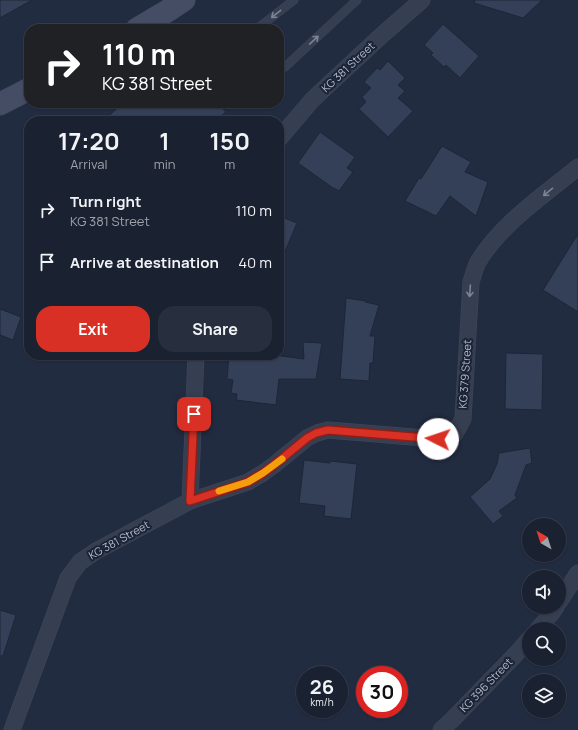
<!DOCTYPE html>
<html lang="en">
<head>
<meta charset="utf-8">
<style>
  body { margin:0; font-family:Manrope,sans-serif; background:#272e3d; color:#f1f3f6; height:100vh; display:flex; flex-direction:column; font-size:15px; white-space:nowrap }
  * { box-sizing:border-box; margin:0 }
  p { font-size:13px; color:#9fa3ab }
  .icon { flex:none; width:22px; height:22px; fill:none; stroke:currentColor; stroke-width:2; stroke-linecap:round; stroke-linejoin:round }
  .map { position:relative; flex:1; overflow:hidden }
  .drawer { position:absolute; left:24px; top:116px; width:260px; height:244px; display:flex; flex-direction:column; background:#1a2131; border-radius:16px; box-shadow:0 1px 3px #0004,0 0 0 1px #383e4d }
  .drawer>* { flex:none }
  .hud { position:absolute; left:24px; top:24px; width:260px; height:84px; border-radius:16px; box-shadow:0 1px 3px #0004,0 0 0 1px #383e4d; background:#202124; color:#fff; overflow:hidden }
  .needle { width:26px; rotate:321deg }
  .controls { position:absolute; left:522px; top:518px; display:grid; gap:8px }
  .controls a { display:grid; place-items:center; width:44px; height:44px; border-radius:50%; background:#1a2131; box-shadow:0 1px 3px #0004,0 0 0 1px #383e4d; font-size:20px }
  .speed { position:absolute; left:296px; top:666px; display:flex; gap:8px; font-size:20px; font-weight:700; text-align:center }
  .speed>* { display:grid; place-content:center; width:52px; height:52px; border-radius:50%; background:#1a2131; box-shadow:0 1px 3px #0004,0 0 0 1px #383e4d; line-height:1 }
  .speed small { font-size:10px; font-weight:400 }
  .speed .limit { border:6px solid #d22; background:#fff; color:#111 }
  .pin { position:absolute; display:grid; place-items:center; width:34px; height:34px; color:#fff; margin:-17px; border-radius:8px; box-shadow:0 2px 6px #0006 }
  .me { position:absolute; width:44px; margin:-22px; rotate:274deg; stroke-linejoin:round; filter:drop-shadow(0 0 3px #0008) }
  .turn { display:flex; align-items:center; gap:14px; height:84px; padding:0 12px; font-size:18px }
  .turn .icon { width:52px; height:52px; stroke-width:2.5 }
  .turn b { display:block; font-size:28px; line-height:34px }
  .eta { display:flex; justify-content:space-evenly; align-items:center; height:68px; text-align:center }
  .eta b { font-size:24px; font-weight:700; line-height:28px }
  .action { display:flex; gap:8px; margin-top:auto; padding:8px 12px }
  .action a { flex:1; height:46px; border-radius:16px; background:#d93025; color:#fff; font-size:16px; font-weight:700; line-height:46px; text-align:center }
  .action a+a { background:#272e3d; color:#f1f3f6 }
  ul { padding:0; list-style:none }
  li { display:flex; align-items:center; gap:12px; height:52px; padding:0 12px }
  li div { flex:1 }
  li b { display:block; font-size:15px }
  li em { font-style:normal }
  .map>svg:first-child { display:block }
  .building { fill:#344057; stroke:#1d2638 }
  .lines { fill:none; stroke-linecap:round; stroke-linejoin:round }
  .lane-casing { stroke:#40485a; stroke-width:9 }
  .street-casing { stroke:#40485a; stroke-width:17 }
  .secondary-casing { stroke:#40485a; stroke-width:23 }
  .lane { stroke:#363f51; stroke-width:8 }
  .street { stroke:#363f51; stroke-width:16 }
  .secondary { stroke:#444d64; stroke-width:22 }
  .oneway { stroke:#7b8394 }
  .route-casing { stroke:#8d1f18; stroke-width:10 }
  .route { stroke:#d93025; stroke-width:7 }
  .slow { stroke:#f59e0b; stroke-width:7 }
  .labels { text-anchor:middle; stroke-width:4; stroke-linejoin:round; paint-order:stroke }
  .street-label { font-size:11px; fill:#b3bacb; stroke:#1b2436 }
</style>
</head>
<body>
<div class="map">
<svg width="578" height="730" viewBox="0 0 578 730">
  <rect width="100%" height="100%" fill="#222c41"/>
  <!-- building -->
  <path class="building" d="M0,0H32L0,18Z
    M475,0H542L523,18L474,3Z
    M443,24L479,56L460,78L446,65L444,67L431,55L433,53L424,45Z
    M388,61L405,78L398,85L405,91L398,98L413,111L388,137L359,109L366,102L362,97L371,88L364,82L377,68L380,70Z
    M123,103H217L226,112L215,121H103Z
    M320,132L355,157L347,168L353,172L339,191L334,188H333L298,163Z
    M442,146L471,162L465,172L488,182L476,216L450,196L436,216L405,201L419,178L421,179Z
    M279,216L297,223L279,266Z
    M578,234V312L543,290Z
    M346,298L366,301L365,302L379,305L370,336H375L373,363H370L369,381L340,379Z
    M0,309L21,317L13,340L0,335Z
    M303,342L322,343L316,379H279L276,405L236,400L237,394L231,393L233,380L227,379L229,355H274L304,359Z
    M506,353L543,354L542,410L505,409Z
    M530,448L532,463L526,465L515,495L517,498L499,511L503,516L493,524L470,497L490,479L497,464L499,453Z
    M304,460L330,463V461L357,464L351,519L324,516L325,506L299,503Z
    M0,610L16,615L3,656H0Z"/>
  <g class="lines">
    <!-- lane casing -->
    <g class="lane-casing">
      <path id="lane" d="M258,28L294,0
        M285,67L357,0"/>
    </g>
    <!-- street casing -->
    <g class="street-casing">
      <path id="street" d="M279,139L312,100L382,35L422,0
        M190,501L248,482L263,473L274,465L307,438L317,433L328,430L437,439L454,435L463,419L471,282C473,276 475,268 478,262C501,224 544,195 578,167
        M559,602L578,573
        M538,629L551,614L556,607
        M12,730L68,578L80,562L96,551L190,501L196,355
        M441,730L452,720L516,654L529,639"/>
    </g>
    <!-- secondary casing -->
    <g class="secondary-casing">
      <path id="secondary" d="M137,29L169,10L184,0
        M0,104L29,89"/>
    </g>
    <!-- lane -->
    <use href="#lane" class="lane"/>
    <!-- street -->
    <use href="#street" class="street"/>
    <!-- secondary -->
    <use href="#secondary" class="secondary"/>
  </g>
  <!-- one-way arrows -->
  <defs><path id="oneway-shaft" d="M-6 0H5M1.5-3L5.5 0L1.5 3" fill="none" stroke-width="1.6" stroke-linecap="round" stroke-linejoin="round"/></defs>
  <g class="oneway">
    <use href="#oneway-shaft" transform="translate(276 14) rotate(142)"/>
    <use href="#oneway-shaft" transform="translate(314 40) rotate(-43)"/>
    <use href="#oneway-shaft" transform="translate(548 192) rotate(141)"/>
    <use href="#oneway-shaft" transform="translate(470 291) rotate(94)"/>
  </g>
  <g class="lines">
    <!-- route casing -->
    <g class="route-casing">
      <path id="route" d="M194,414L190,501L248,482L263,473L274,465L307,438L316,433L328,430L438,439"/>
    </g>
    <!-- route -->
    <use href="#route" class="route"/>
    <!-- slow -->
    <path class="slow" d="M219,491L248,482L263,473L282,459"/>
  </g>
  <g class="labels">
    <!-- street labels -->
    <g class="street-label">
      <text transform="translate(348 67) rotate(-43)" y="4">KG 381 Street</text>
      <text transform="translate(465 374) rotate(-86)" y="4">KG 379 Street</text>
      <text transform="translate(119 540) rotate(-29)" y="4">KG 381 Street</text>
      <text transform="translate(486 685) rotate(-46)" y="4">KG 396 Street</text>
    </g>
  </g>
</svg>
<div class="controls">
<a><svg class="needle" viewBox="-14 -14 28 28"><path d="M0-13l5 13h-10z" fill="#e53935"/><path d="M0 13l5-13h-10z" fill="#9fa3ab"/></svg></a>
<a><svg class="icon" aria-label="sound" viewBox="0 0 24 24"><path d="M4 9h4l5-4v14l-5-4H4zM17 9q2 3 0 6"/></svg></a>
<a><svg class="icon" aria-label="search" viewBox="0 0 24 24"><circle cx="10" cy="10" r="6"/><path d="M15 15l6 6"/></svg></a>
<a><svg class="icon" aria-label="layers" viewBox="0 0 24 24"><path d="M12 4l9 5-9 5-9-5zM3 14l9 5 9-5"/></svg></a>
</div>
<div class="speed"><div>26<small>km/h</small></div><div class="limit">30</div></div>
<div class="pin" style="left:194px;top:414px;background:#d93025"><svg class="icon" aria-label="arrive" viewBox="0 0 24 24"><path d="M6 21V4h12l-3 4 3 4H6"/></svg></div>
<svg class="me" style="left:438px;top:439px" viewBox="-20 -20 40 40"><circle r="19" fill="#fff"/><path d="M0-13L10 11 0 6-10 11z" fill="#d93025"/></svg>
<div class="hud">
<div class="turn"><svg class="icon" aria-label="right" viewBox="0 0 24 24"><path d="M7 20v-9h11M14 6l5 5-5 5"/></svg><div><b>110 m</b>KG 381 Street</div></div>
</div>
<section class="drawer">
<div class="eta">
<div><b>17:20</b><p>Arrival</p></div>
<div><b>1</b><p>min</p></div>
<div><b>150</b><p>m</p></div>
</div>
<ul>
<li><svg class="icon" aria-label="right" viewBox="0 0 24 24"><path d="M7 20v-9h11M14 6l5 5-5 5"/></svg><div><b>Turn right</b><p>KG 381 Street</p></div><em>110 m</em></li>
<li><svg class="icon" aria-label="arrive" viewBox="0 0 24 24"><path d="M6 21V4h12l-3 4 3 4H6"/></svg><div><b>Arrive at destination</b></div><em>40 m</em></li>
</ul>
<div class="action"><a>Exit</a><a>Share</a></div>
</section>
</div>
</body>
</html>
